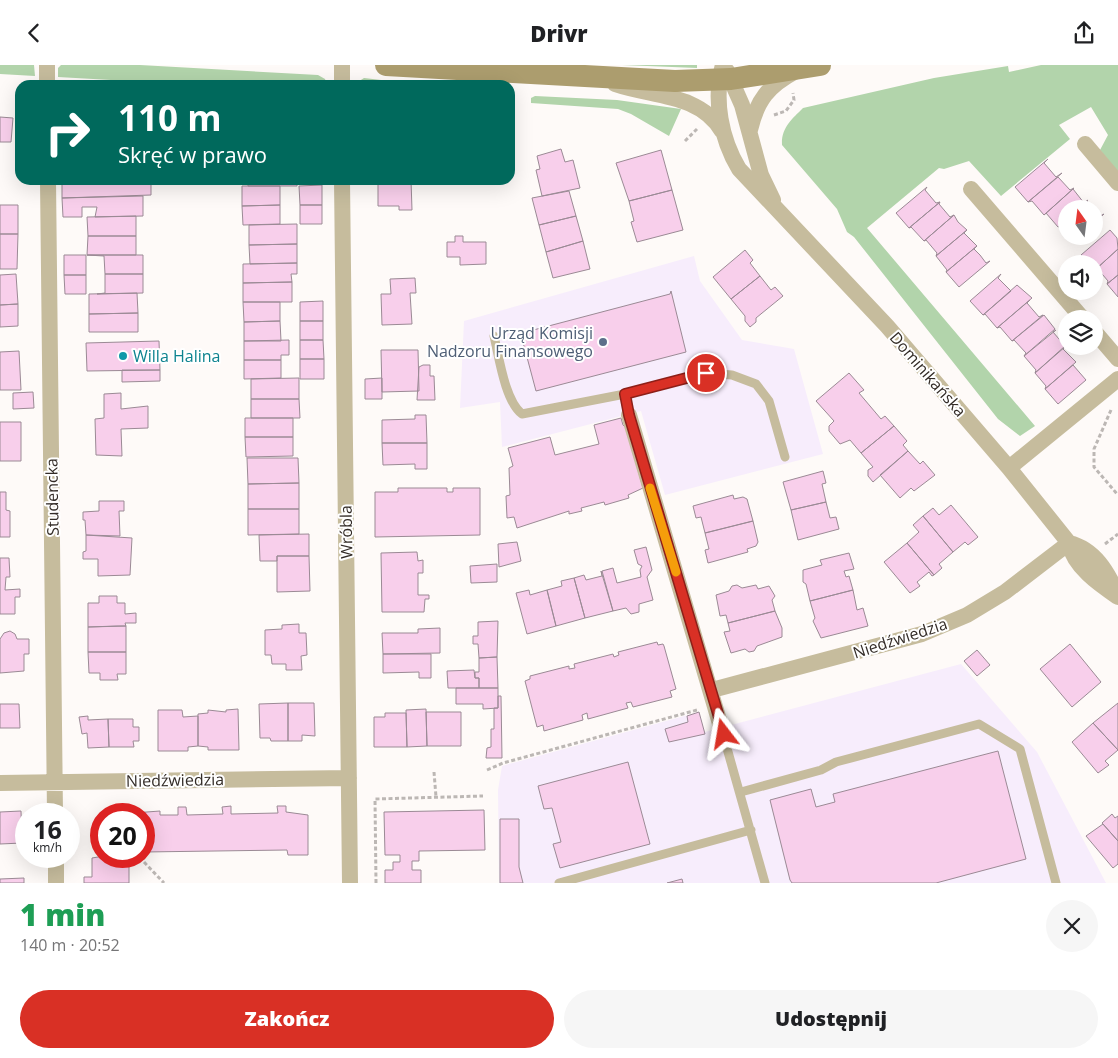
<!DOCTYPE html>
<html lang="pl">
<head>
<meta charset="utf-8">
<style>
  body { margin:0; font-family:"Open Sans",sans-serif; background:#f6f6f6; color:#202124; height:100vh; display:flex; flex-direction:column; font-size:19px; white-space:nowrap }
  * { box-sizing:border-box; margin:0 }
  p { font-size:16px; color:#757577 }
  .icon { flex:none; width:28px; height:28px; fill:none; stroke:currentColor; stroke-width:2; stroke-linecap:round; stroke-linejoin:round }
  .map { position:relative; height:818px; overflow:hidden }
  .details { display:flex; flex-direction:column; background:#fff; flex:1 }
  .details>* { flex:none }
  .guide { position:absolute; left:15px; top:15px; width:500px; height:105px; border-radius:15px; box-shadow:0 5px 20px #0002; background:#00695c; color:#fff; overflow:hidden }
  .needle { width:32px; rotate:346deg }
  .fabs { position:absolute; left:1058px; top:135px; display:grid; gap:10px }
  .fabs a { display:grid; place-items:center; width:45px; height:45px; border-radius:50%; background:#fff; box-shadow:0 5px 20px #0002; font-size:25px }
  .speed { position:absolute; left:15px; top:738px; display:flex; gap:10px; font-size:25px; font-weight:700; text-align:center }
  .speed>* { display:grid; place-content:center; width:65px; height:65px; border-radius:50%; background:#fff; box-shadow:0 5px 20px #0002; line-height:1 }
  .speed small { font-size:12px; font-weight:400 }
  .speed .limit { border:8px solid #d22; background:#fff; color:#111 }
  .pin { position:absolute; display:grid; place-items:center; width:42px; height:42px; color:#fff; margin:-21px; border:2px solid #fff; border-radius:50%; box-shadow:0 1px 5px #0007 }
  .me { position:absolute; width:55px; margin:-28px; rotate:346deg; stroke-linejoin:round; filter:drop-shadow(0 0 4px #0008) }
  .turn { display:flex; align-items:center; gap:18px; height:105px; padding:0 20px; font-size:22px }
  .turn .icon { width:65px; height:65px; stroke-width:2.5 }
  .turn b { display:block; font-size:35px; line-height:42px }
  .round { display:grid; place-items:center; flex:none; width:52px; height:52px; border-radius:26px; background:#f6f6f6 }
  .summary { display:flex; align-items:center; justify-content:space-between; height:85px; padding:0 20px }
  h1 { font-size:30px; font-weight:800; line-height:38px; color:#1e9e55 }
  .cta { display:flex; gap:10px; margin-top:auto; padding:10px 20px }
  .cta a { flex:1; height:58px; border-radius:30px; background:#d93025; color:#fff; font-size:20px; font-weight:800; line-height:58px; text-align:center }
  .cta a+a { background:#f6f6f6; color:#202124 }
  header { display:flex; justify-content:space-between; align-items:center; height:65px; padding:0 20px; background:#fff; font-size:22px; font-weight:800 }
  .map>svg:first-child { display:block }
  .commercial { fill:#f7edfc }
  .green { fill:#b2d4ab }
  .building { fill:#f8cfeb; stroke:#9b8a95 }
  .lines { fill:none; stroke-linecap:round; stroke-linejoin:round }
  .path { stroke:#bcb7b4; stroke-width:3; stroke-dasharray:4 2.5; stroke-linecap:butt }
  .service { stroke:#c6bc9d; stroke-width:9 }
  .minor { stroke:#c6bc9d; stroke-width:16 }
  .secondary { stroke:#ac9d6e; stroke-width:22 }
  .route-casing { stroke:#8d1f18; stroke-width:12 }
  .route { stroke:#d93025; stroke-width:9 }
  .slow { stroke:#f59e0b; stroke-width:9 }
  .service-dot { fill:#5c6f8a; stroke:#fff; stroke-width:2 }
  .culture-dot { fill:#0f9aa8; stroke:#fff; stroke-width:2 }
  .labels { text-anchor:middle; stroke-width:4; stroke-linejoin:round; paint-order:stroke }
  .service-label { font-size:16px; fill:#4e5e75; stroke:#fff; text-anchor:end }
  .culture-label { font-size:16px; fill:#0d838f; stroke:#fff; text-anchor:start }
  .street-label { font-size:16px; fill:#332c27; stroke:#fff }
</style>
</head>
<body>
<header><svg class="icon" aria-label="back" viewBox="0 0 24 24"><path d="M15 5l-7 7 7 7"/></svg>Drivr<svg class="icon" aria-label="share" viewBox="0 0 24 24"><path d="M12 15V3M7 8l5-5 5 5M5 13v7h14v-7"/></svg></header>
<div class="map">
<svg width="1118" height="818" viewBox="0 0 1118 818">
  <rect width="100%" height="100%" fill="#fefaf8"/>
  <!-- commercial -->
  <path class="commercial" d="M694,191L700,216L742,275L794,284L823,389L665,430L641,346L502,382L500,337L460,343L464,256Z
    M961,599L1037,687L1106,818H499L498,725L502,701L699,647L705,667Z"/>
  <!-- green -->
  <path class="green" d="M0,0H34L35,11L0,9Z
    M61,0H140L318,10L325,14L327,20H199L58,12V3Z
    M622,0H697V3Z
    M1041,0H1118V107L1100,85L1108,70L1091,42L1059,60L1070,74L1001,131L969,96L944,104L939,103L867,163L1035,361L1020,371L998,354L854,172L847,167L837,144L782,80C781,63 792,54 803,43L934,13L1008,1L1009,7Z
    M364,13L424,20H353Z
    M535,31L617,35L681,44L669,71L631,49L618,44L531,38V33Z"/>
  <!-- building -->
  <path class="building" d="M0,52L13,53L11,77H0Z
    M561,84L565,97L573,95L580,123L542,131L536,105L540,104L537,91Z
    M661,85L672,125L629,136L616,98Z
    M1048,94L1044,98L1056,112L1062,108L1028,137L1015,122Z
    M1058,112L1070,125L1074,123L1044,150L1032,136L1028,137Z
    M62,115H151V130L62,133Z
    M248,115H297V121H248Z
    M378,115H411L412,145H399V141H378Z
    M322,120V140H300L299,121Z
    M242,121H280V140L242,141Z
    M927,122L925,125L936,138L940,137L909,163L896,148Z
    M1073,124L1084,138L1088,135L1078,144H1066V155L1058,162L1046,148L1044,150Z
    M672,125L683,165L637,177L631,157L634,156L629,136Z
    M569,126L576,151L539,160L532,133Z
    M143,131V151L95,152L97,142H82V152H63L62,133Z
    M1087,136L1100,151L1104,149L1094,158V144H1078Z
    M940,137L939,139L950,152L954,150L924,176L911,162L909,163Z
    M0,140H18V169H0Z
    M280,140V159L243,160L242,141Z
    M300,140H322V159H300Z
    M954,150L958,157L967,165L936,191L937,188L926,175L924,176Z
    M136,151V171H88L87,152Z
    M576,151L583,176L546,187L539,160Z
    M1066,155V168L1061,161L1058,162Z
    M297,159V179L249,180V160Z
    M967,165L964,168L977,181L946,207L947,205L936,191Z
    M1110,165L1117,173L1118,184L1095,205L1094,199H1089L1081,190Z
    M0,169H18L17,204H0Z
    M88,171H136V190H87Z
    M455,171H463V177H486V199L460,200V192H447V177H455Z
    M583,176L590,204L553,213L546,187Z
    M297,179V198L250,199L249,180Z
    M977,181L974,184L980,190L986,198L990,196L959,222L946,207Z
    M1118,184V210L1107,219L1108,216L1097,203L1095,205Z
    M745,185L753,195L750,198L760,211L731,234L713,212Z
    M64,190H86V210H64Z
    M87,190H143V209H105L104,191Z
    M297,198V209H291L292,217L243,218V199Z
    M16,209L18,239L0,240V210Z
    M105,209H143V228L97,229L105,228Z
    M1001,209L998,213L1011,226L983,250L970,236Z
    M64,210H86V229H65Z
    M1118,210V232L1107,219Z
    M760,211L771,225L775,222L783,231L756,253V257L750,262L745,256V251L731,234Z
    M415,213L416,228H410L412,259L382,260L381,229H391L390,214Z
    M292,217V237H243V218Z
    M1017,220L1032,233L997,263L985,249L983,250Z
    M671,226L686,287L536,326L520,266L522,268L670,229Z
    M137,228L138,248L89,249V229Z
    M1030,235L1027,238L1039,252L1043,250L1012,276L1000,262L997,263Z
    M323,236V256H300V237Z
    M243,237H280V256L244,257Z
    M18,239V261L0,262V240Z
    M138,248V267H89V249Z
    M1044,250L1055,264L1024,291L1026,288L1014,275L1012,276Z
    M280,256L281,276H244V257Z
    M300,256H323V275H300Z
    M1056,265L1053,267L1065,281L1035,308L1036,305L1024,291Z
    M289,275V290H281V295H244V276Z
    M300,275H323L324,294H300Z
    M159,276L160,305L87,306L86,278Z
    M1066,281L1063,284L1076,297L1045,324L1046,321L1035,308Z
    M381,285H418L419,326L382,327Z
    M19,286L21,325H0V287Z
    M300,294H324V314H300Z
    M244,295H281V313L244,314Z
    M423,300H430V311H434L435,335H417L419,302Z
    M1073,300L1086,315L1058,339L1045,324Z
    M122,305H160V316L122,317Z
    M849,308L864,325L859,328L881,354L885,351L894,361L861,388L850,375L840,379L829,366V361L834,356L816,336Z
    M299,313V334H251V314Z
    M382,313V334H365V314Z
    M33,327L34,343L13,344V328Z
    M121,328V344L148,341V363L121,364L122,391L96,390L95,354L104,353V329Z
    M251,334H299L300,353H251Z
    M415,350H426L427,378H382V355L415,354Z
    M245,353H293V372H245Z
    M621,353L623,360L627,364L643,423L628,430L629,433L605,440L604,437L581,443L582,446L569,449V446L517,463L514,452L507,453L506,431L510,430L509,403L513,401L508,383L550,372L555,390L599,379L594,360Z
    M0,357H21V396H0Z
    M894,361L907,376L903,380L908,386L873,417L868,411V405L873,402L861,388Z
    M245,372H293V391L246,392Z
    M382,378H427V404H415V399L383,400Z
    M908,386L920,399L923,396L935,410L914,426L911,423L900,433L880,410Z
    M247,393H298L299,418L248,419Z
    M823,406L826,418L822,419L826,437L791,445L783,417Z
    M299,418V444H248V419Z
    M398,423H447V427H453V423H480V470L375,472V427H398Z
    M0,427H6V445L10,446V472H0Z
    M733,430L734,434L743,432L747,434L753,456L705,468L701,452L696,453L693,441Z
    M99,436H124V446H119L120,471L86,470L85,455H83V447L99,446Z
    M826,437L830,453L836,452L839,464L798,475L791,445Z
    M951,440L978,472L968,480L965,477L953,487L923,451L933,443L939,450Z
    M248,444H299V469L248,470Z
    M923,451L953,487L939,499L942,503L934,510L907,478L919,467L913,460Z
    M753,456L758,477L756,481L747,484L748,487L708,498L705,485L709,484L705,468Z
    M309,469V491H277V496H260L259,470Z
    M86,470L132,473L130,510L98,511V494H83V487L86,486Z
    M517,477L521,496L499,502L498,479Z
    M907,478L934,510L932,511L929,507L917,517L920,521L910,528L884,497Z
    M646,482L652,505L647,512L653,535L639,539V547L631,549L626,543L613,546L602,506L613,503L617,518L641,512L640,505L642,501L638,499L634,485Z
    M417,487L418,496L423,495V508H418V530H429V534H425L424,547H382L381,488Z
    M849,488L854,504L844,506L846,512L849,511L853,525L810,536L806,519L803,517V505L822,500L820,495Z
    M277,491H309L310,526L277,527Z
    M0,493H9L10,512H6L5,525L20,524V532H15V549H0Z
    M497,499V517L471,518L470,501Z
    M601,506L613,546L585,553L574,513L584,510L586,515L602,511Z
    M574,513L585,553L556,561L547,525L562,521L561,516Z
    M737,520L742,523L756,520L758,524L769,521L775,531L772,535L775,546L728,558L726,550L720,551L716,530L729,526L732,521Z
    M529,525L530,530L547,525L556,561L527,569L516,528Z
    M853,525L857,545L863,543L868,561L821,573L813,556L815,553L810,536Z
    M99,531H117V538H125V549L136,548V558H125L126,561L88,562V538H99Z
    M775,546L782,563V572L757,581L754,586L749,587L745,584L731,588L724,567L730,566L728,558Z
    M498,556L497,592L479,593L478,579H473V571H478V557Z
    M299,559V568H306L307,590L301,591L302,605H286V599H272L271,590H265V565L282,564V560Z
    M117,561H126V587H88V562Z
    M440,563V588L383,589L382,568H418V564Z
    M10,566L15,569L17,574H29V589H24V606L0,608V574L4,568Z
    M657,577L658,580L663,579L664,581L676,624L670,626L672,632L633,642L631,637L626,638L628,643L588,654L587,648L582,650L583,655L544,666L543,660L537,662L525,616L530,614V611L569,601V604L575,603L574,599L613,589L614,592L619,590L618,587Z
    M1070,579L1101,617L1072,642L1040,604Z
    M977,585L990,600L977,611L964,596Z
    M88,587H126V609H117L118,615H100V608H89Z
    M383,589H431V613H419V607L383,608Z
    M497,592L498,623H479V613H475V607H479V593Z
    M474,605L475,613H479V623H448L447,606Z
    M456,623H498V643L483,644V639H456Z
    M498,631H501L502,693H486L487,683L491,682V664H494V643H498Z
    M288,638H314L315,671L302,670V676H288Z
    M288,638V676H271L270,673H260L259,639Z
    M1118,638V685L1093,658Z
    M0,639H19L20,663H0Z
    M238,644L239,685H208V682L198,681V649L208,648V645L226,647V645Z
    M426,644L427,681L407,682L406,645Z
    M158,645H182L183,652L198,651V681L188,682V686H158Z
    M426,647H461V681H427Z
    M699,647L705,669L669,677L665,664L688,657L687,651Z
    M385,648H406L407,682H374V652H385Z
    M88,651V655L108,654L109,682L88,683L87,668L82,669L79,652Z
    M108,654H133V662H139V676H133L134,682H109Z
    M1093,658L1118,685L1105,696L1109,700L1098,708L1072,677Z
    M998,686L1026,794L936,818H792L790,815L770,735L811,724L816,742L835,737L833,729Z
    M628,697L650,779L560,803L553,779L561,777L552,743L544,744L538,721Z
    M231,741V749L278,748L277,741H286V747L308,750V790H288L287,785L144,787V749H120L160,746V750H178V742H186L187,750L223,749L222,742Z
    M484,745L485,785L419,786V796H412V805H421V818H385V805H393V797H400V790H385L384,747Z
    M21,746L22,778L0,779V747Z
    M1112,749L1115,753L1118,751V776L1102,758Z
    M500,754H519V802L523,818H500Z
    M1103,759L1118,776V799L1113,803L1086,771Z
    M96,766H101V773H96Z
    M104,791H129V818H84V812H92V793Z
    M24,813V818H0V814Z
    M682,814L683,818H667Z"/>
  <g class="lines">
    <!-- path -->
    <path class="path" d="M774,50L786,46L794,35L793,28
      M685,76L697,64
      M1111,345L1094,384V402L1118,430
      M1105,479L1118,469
      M487,705L503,698L697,645
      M434,707L436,732
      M143,791V796L164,818
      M376,818L375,734L483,731"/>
    <!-- service -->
    <path class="service" d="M494,271C499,292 505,336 522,349L625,329L706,308L732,310L756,319L769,336L785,392
      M625,329L629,350
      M721,662L765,818
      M741,727L821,705L836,697L979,659L1020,684L1056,818
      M559,818L751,765"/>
    <!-- minor -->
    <path class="minor" d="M47,0V20
      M723,0C713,34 721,74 739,104L887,261L1009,403L1069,478C1074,502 1099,519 1118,532
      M727,6L742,40L761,110L773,135
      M615,19C652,32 699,28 722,66
      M342,20V0
      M750,65C757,35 768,21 796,6
      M1085,79L1118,118
      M48,115L55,749
      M342,115L350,818
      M971,124L1083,254
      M1094,266L1118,294
      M629,350L721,662
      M1009,403L1118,314
      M1069,478C1095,484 1108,508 1118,530
      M712,625L922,569L967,550L1005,527L1069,478
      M0,718L349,713
      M56,791V818"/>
    <!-- secondary -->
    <path class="secondary" d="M386,0L675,16L731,14L820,0"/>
  </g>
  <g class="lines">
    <!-- route casing -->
    <g class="route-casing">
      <path id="route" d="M706,308L625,329L629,350L724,669"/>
    </g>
    <!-- route -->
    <use href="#route" class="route"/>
    <!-- slow -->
    <path class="slow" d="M650,423L676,507"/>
  </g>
  <!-- markers -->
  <circle class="service-dot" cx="603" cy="277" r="5"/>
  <circle class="culture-dot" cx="123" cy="291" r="5"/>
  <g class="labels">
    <!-- service labels -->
    <g class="service-label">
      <text x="593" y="274">Urząd Komisji<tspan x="593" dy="18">Nadzoru Finansowego</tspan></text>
    </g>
    <!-- culture labels -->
    <g class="culture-label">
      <text x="133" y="297">Willa Halina</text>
    </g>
    <!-- street labels -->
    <g class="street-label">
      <text transform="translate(928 309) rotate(49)" y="6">Dominikańska</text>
      <text transform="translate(52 432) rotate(-91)" y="6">Studencka</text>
      <text transform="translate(346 467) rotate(-91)" y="6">Wróbla</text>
      <text transform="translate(900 573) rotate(-18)" y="6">Niedźwiedzia</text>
      <text transform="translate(175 715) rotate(-1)" y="6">Niedźwiedzia</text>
    </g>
  </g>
</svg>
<div class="fabs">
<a><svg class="needle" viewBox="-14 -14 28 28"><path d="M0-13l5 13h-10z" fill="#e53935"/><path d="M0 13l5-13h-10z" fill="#757577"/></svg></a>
<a><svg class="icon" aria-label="sound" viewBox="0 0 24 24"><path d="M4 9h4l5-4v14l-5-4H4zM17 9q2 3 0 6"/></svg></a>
<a><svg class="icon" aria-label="layers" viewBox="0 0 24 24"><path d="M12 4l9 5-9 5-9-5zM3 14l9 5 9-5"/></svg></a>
</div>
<div class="speed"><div>16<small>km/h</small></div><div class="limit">20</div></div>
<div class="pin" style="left:706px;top:308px;background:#d93025"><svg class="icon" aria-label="arrive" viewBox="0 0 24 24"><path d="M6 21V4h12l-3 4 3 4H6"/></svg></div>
<svg class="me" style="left:724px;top:669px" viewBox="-20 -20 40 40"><path d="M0-17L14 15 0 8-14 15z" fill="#d93025" stroke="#fff" stroke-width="4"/></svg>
<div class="guide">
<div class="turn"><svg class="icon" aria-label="right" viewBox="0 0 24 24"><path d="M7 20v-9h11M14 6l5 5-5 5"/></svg><div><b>110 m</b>Skręć w prawo</div></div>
</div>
</div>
<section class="details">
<div class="summary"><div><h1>1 min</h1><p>140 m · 20:52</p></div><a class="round"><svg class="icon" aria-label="close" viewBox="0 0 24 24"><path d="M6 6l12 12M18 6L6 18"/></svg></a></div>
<div class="cta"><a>Zakończ</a><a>Udostępnij</a></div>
</section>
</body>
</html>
